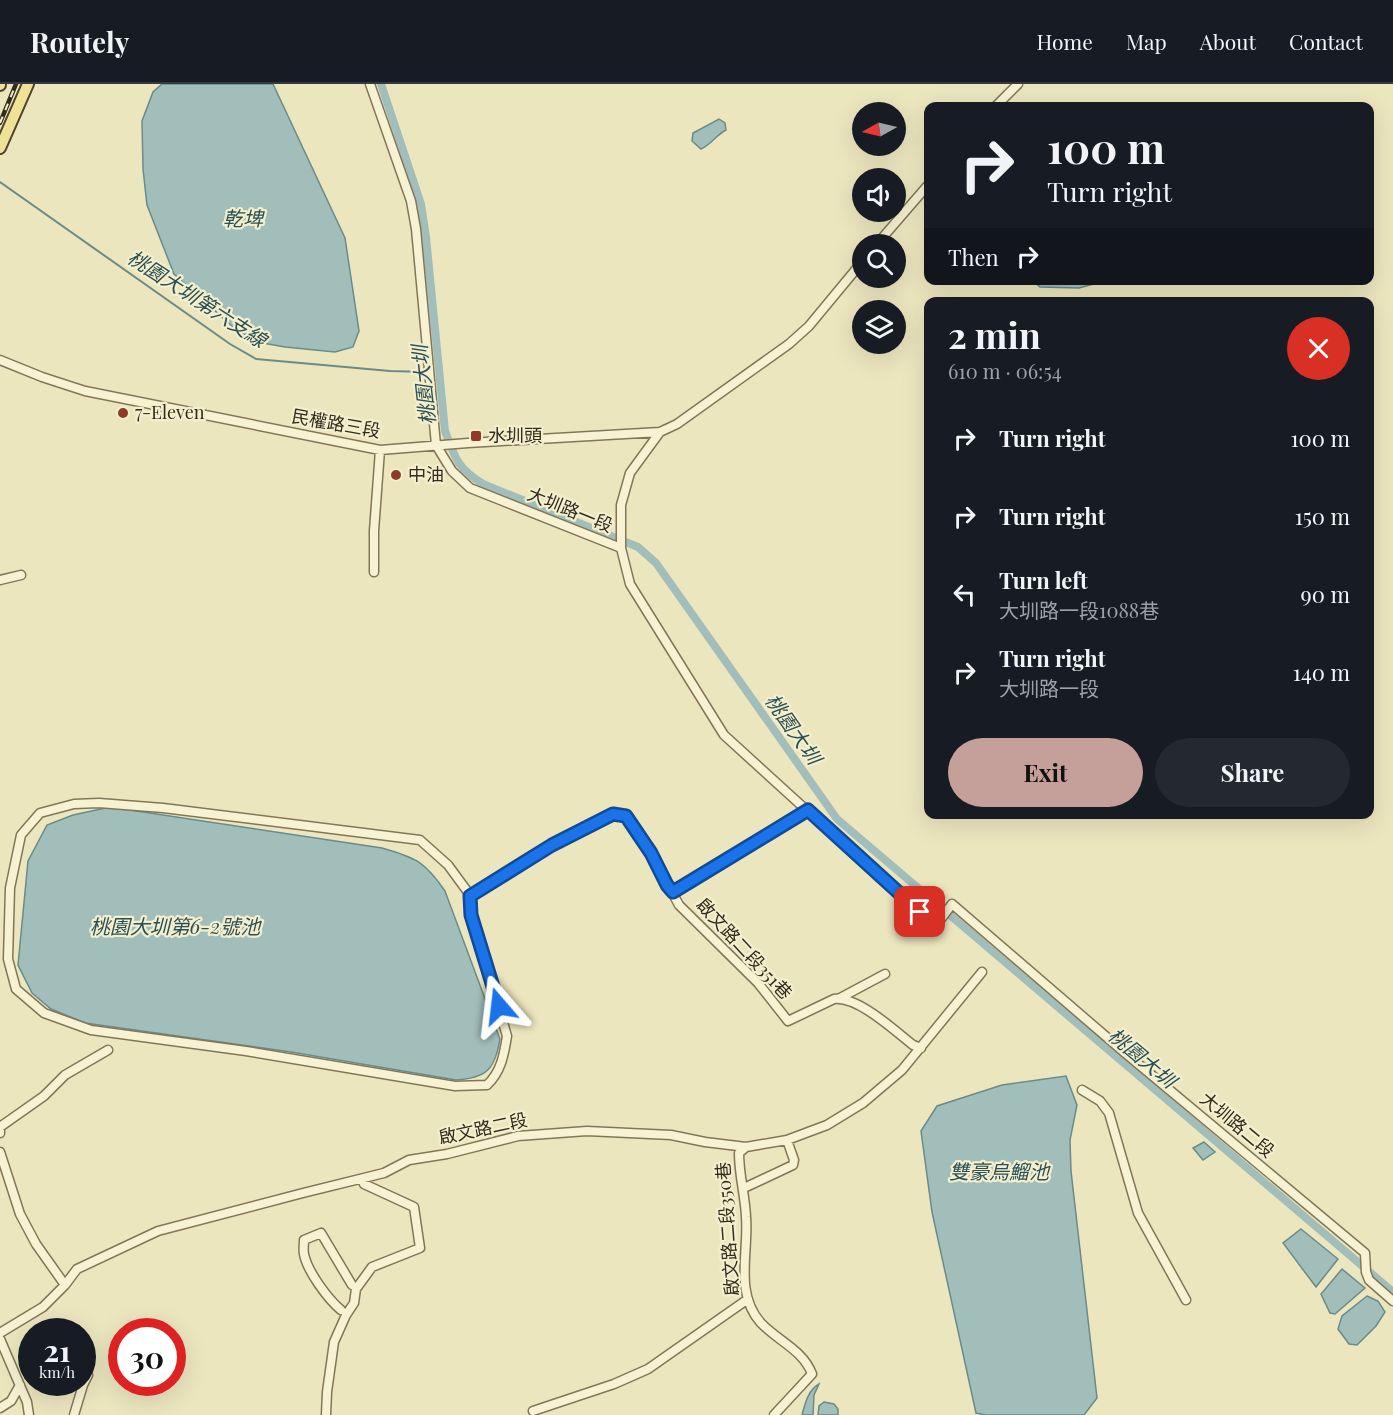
<!DOCTYPE html>
<html lang="en">
<head>
<meta charset="utf-8">
<style>
  body { margin:0; font-family:"Playfair Display","Noto Sans TC",serif; background:#242831; color:#f1f3f6; height:100vh; display:flex; flex-direction:column; font-size:22px; white-space:nowrap }
  * { box-sizing:border-box; margin:0 }
  p { font-size:20px; color:#9ea1a6 }
  .icon { flex:none; width:33px; height:33px; fill:none; stroke:currentColor; stroke-width:2; stroke-linecap:round; stroke-linejoin:round }
  .map { position:relative; flex:1; overflow:hidden }
  .sheet { position:absolute; left:924px; top:213px; width:450px; height:522px; display:flex; flex-direction:column; background:#171b24; border-radius:12px; box-shadow:0 6px 24px #0002 }
  .sheet>* { flex:none }
  .banner { position:absolute; left:924px; top:18px; width:450px; height:183px; border-radius:12px; box-shadow:0 6px 24px #0002; background:#171b24; color:#f1f3f6; overflow:hidden }
  .needle { width:39px; rotate:262deg }
  .fabs { position:absolute; left:852px; top:18px; display:grid; gap:12px }
  .fabs a { display:grid; place-items:center; width:54px; height:54px; border-radius:50%; background:#171b24; box-shadow:0 6px 24px #0002; font-size:30px }
  .speed { position:absolute; left:18px; top:1234px; display:flex; gap:12px; font-size:30px; font-weight:700; text-align:center }
  .speed>* { display:grid; place-content:center; width:78px; height:78px; border-radius:50%; background:#171b24; box-shadow:0 6px 24px #0002; line-height:1 }
  .speed small { font-size:15px; font-weight:400 }
  .speed .limit { border:9px solid #d22; background:#fff; color:#111 }
  .pin { position:absolute; display:grid; place-items:center; width:51px; height:51px; color:#fff; margin:-26px; border-radius:12px; box-shadow:0 3px 9px #0006 }
  .me { position:absolute; width:66px; margin:-33px; rotate:343deg; stroke-linejoin:round; filter:drop-shadow(0 0 4px #0008) }
  .turn { display:flex; align-items:center; gap:21px; height:126px; padding:0 24px; font-size:27px }
  .turn .icon { width:78px; height:78px; stroke-width:2.5 }
  .turn b { display:block; font-size:42px; line-height:51px }
  .then { display:flex; align-items:center; height:57px; padding:0 24px; background:#0003; gap:12px; font-size:22px }
  .round { display:grid; place-items:center; flex:none; width:63px; height:63px; border-radius:32px; background:#242831 }
  .summary { display:flex; align-items:center; justify-content:space-between; height:102px; padding:0 24px }
  h1 { font-size:36px; font-weight:700; line-height:45px }
  .primary-button { display:flex; gap:12px; margin-top:auto; padding:12px 24px }
  .primary-button a { flex:1; height:69px; border-radius:36px; background:#c5a09a; color:#111; font-size:24px; font-weight:700; line-height:69px; text-align:center }
  .primary-button a+a { background:#242831; color:#f1f3f6 }
  ul { padding:0; list-style:none }
  li { display:flex; align-items:center; gap:18px; height:78px; padding:0 24px }
  li div { flex:1 }
  li b { display:block; font-size:22px }
  li em { font-style:normal }
  header { display:flex; align-items:center; gap:36px; box-sizing:border-box; height:84px; padding:0 30px; background:#171b24; border-bottom:2px solid #363941 }
  header strong { font-size:28px }
  nav { display:flex; gap:33px; margin-inline-start:auto; font-size:21px }
  .map>svg:first-child { display:block }
  .water { fill:#a2beba; stroke:#6a8b88; stroke-width:1.5 }
  .lines { fill:none; stroke-linecap:round; stroke-linejoin:round }
  .stream { stroke:#6a8b88; stroke-width:2 }
  .canal { stroke:#a2beba; stroke-width:8 }
  .minor-casing { stroke:#837658; stroke-width:11 }
  .major-casing { stroke:#51442c; stroke-width:14 }
  .minor { stroke:#f7f2d1; stroke-width:8 }
  .major { stroke:#efe297; stroke-width:10 }
  .rail-casing { stroke:#332b1c; stroke-width:4.5 }
  .rail { stroke:#f3efce; stroke-width:2; stroke-dasharray:7; stroke-linecap:butt }
  .route-casing { stroke:#114b97; stroke-width:15 }
  .route { stroke:#1a73e8; stroke-width:10 }
  .poi-dot { fill:#903b2a; stroke:#f3efce; stroke-width:2 }
  .labels { text-anchor:middle; stroke-width:4.5; stroke-linejoin:round; paint-order:stroke }
  .poi-label { font-size:18px; fill:#332b1c; stroke:#f3efce; text-anchor:start }
  .street-label { font-size:18px; fill:#332b1c; stroke:#f3efce }
  .water-label { font-size:20px; font-style:italic; fill:#2c4f53; stroke:#f3efce }
</style>
</head>
<body>
<header>
<strong>Routely</strong>
<nav><a>Home</a><a>Map</a><a>About</a><a>Contact</a></nav>
</header>
<div class="map">
<svg width="1393" height="1331" viewBox="0 0 1393 1331">
  <rect width="100%" height="100%" fill="#ece6bf"/>
  <!-- water -->
  <path class="water" d="M162,0H273L345,154L359,247L353,263L335,268L285,263L257,258L234,244L174,190L147,121L143,85L142,37L153,8Z
    M719,35L725,39L726,46C716,51 712,60 701,65L692,57L693,49Z
    M1033,197H1105L1079,204L1040,203Z
    M110,723L382,764C417,774 425,778 445,807L500,955C495,985 487,994 456,996L291,968L85,939L51,925L32,909L18,881L28,777L47,741L73,731Z
    M1066,992L1077,1021L1070,1056L1071,1087L1097,1314L1084,1331H985L976,1329L932,1128L921,1047L937,1022L1002,1001Z
    M1204,1058L1215,1068L1203,1076L1193,1064Z
    M1301,1145L1338,1175L1316,1203L1283,1159Z
    M1342,1185L1365,1204L1335,1230L1330,1229L1321,1210Z
    M1367,1212L1378,1217L1385,1228L1376,1242L1357,1261L1349,1260L1338,1245L1342,1232Z
    M819,1300L814,1311L813,1331H802C805,1320 808,1306 819,1300Z
    M824,1318L834,1320L838,1325V1331H818L819,1322Z"/>
  <g class="lines">
    <!-- stream -->
    <path class="stream" d="M0,98L230,260L256,275L390,287L427,288"/>
    <!-- canal -->
    <path class="canal" d="M381,0L421,120L426,153L445,347C455,374 457,384 483,400L638,463L656,479L837,735L1393,1208"/>
    <!-- minor casing -->
    <g class="minor-casing">
      <path id="minor" d="M370,0L411,117L416,145L436,361L452,387L470,404L621,464L630,500L724,651L935,843L952,820L1124,968L1365,1169L1366,1188L1369,1196L1393,1217
        M996,22L1018,0
        M877,160L928,101
        M0,276L42,293L85,307L380,366L468,359L660,348L677,340L789,260L809,242L862,178
        M621,464V421L630,389L660,348
        M374,488V447L380,366
        M0,496L21,491
        M673,808L808,726
        M470,811L448,781L420,756L163,724L99,719L74,720L40,729L21,751L10,804L8,875L16,905L44,929L91,946L246,967L455,1002L487,1001C501,988 504,971 507,952L471,831L470,811L552,761L613,730L626,732L651,769L679,821L758,899L788,937L834,915C858,912 895,947 913,961L921,964
        M840,914L885,890
        M1082,1006L1100,1017L1109,1029L1138,1129L1186,1216
        M0,1049V1043L44,1012L65,991L108,966
        M746,1063L739,1069C739,1091 745,1111 746,1133C749,1168 734,1209 761,1239C778,1257 803,1266 812,1290L774,1331
        M0,1068L20,1130L36,1160L65,1201
        M744,1104L793,1081L794,1076L787,1056
        M341,1226C328,1215 307,1187 304,1170C303,1166 304,1161 304,1156L321,1149L352,1201
        M0,1249L43,1223L65,1201L77,1185L158,1147L303,1109L384,1089L409,1076L447,1070L518,1052L587,1047L671,1051L705,1058L746,1063L787,1056L827,1041L863,1019L902,986L982,888
        M0,1255L27,1318L29,1331
        M0,1324L11,1317L20,1301
        M533,1327L614,1300L648,1285L748,1215
        M74,1331L83,1301L88,1291
        M326,1331L327,1308L334,1258L346,1231L354,1219L356,1205L372,1183L420,1164L414,1123L364,1100L362,1095"/>
    </g>
    <!-- major casing -->
    <g class="major-casing">
      <path id="major" d="M0,1V0
        M0,64L28,0"/>
    </g>
    <!-- minor -->
    <use href="#minor" class="minor"/>
    <!-- major -->
    <use href="#major" class="major"/>
    <!-- rail casing -->
    <g class="rail-casing">
      <path id="rail" d="M0,39L16,0"/>
    </g>
    <!-- rail -->
    <use href="#rail" class="rail"/>
  </g>
  <g class="lines">
    <!-- route casing -->
    <g class="route-casing">
      <path id="route" d="M499,922L471,831L470,812L552,761L613,730L626,732L651,769L667,801L673,808L808,726L920,828"/>
    </g>
    <!-- route -->
    <use href="#route" class="route"/>
  </g>
  <!-- markers -->
  <g class="poi-dot">
    <circle cx="123" cy="329" r="6"/>
    <rect x="470" y="346" width="12" height="12" rx="3"/>
    <circle cx="396" cy="391" r="6"/>
  </g>
  <g class="labels">
    <!-- poi labels -->
    <g class="poi-label">
      <text x="135" y="335">7-Eleven</text>
      <text x="488" y="358">水圳頭</text>
      <text x="408" y="397">中油</text>
    </g>
    <!-- street labels -->
    <g class="street-label">
      <text transform="translate(336 340) rotate(10)" y="6">民權路三段</text>
      <text transform="translate(570 426) rotate(22)" y="6">大圳路一段</text>
      <text transform="translate(744 865) rotate(47)" y="6">啟文路二段351巷</text>
      <text transform="translate(1237 1041) rotate(40)" y="6">大圳路二段</text>
      <text transform="translate(483 1045) rotate(-12)" y="6">啟文路二段</text>
      <text transform="translate(728 1145) rotate(-94)" y="6">啟文路二段350巷</text>
    </g>
    <!-- water labels -->
    <g class="water-label">
      <text x="243" y="142">乾埤</text>
      <text transform="translate(197 215) rotate(33)" y="7">桃園大圳第六支線</text>
      <text transform="translate(424 301) rotate(-96)" y="7">桃園大圳</text>
      <text transform="translate(793 645) rotate(55)" y="7">桃園大圳</text>
      <text x="175" y="850">桃園大圳第6-2號池</text>
      <text transform="translate(1142 974) rotate(40)" y="7">桃園大圳</text>
      <text x="999" y="1095">雙豪烏鰡池</text>
    </g>
  </g>
</svg>
<div class="fabs">
<a><svg class="needle" viewBox="-14 -14 28 28"><path d="M0-13l5 13h-10z" fill="#e53935"/><path d="M0 13l5-13h-10z" fill="#9ea1a6"/></svg></a>
<a><svg class="icon" aria-label="sound" viewBox="0 0 24 24"><path d="M4 9h4l5-4v14l-5-4H4zM17 9q2 3 0 6"/></svg></a>
<a><svg class="icon" aria-label="search" viewBox="0 0 24 24"><circle cx="10" cy="10" r="6"/><path d="M15 15l6 6"/></svg></a>
<a><svg class="icon" aria-label="layers" viewBox="0 0 24 24"><path d="M12 4l9 5-9 5-9-5zM3 14l9 5 9-5"/></svg></a>
</div>
<div class="speed"><div>21<small>km/h</small></div><div class="limit">30</div></div>
<div class="pin" style="left:920px;top:828px;background:#d93025"><svg class="icon" aria-label="arrive" viewBox="0 0 24 24"><path d="M6 21V4h12l-3 4 3 4H6"/></svg></div>
<svg class="me" style="left:499px;top:922px" viewBox="-20 -20 40 40"><path d="M0-17L14 15 0 8-14 15z" fill="#1a73e8" stroke="#fff" stroke-width="4"/></svg>
<div class="banner">
<div class="turn"><svg class="icon" aria-label="right" viewBox="0 0 24 24"><path d="M7 20v-9h11M14 6l5 5-5 5"/></svg><div><b>100 m</b>Turn right</div></div>
<div class="then">Then<svg class="icon" aria-label="right" viewBox="0 0 24 24"><path d="M7 20v-9h11M14 6l5 5-5 5"/></svg></div>
</div>
<section class="sheet">
<div class="summary"><div><h1>2 min</h1><p>610 m · 06:54</p></div><a class="round" style="background:#d93025;color:#fff"><svg class="icon" aria-label="close" viewBox="0 0 24 24"><path d="M6 6l12 12M18 6L6 18"/></svg></a></div>
<ul>
<li><svg class="icon" aria-label="right" viewBox="0 0 24 24"><path d="M7 20v-9h11M14 6l5 5-5 5"/></svg><div><b>Turn right</b></div><em>100 m</em></li>
<li><svg class="icon" aria-label="right" viewBox="0 0 24 24"><path d="M7 20v-9h11M14 6l5 5-5 5"/></svg><div><b>Turn right</b></div><em>150 m</em></li>
<li><svg class="icon" aria-label="left" viewBox="0 0 24 24"><path d="M17 20v-9H6M10 6l-5 5 5 5"/></svg><div><b>Turn left</b><p>大圳路一段1088巷</p></div><em>90 m</em></li>
<li><svg class="icon" aria-label="right" viewBox="0 0 24 24"><path d="M7 20v-9h11M14 6l5 5-5 5"/></svg><div><b>Turn right</b><p>大圳路一段</p></div><em>140 m</em></li>
</ul>
<div class="primary-button"><a>Exit</a><a>Share</a></div>
</section>
</div>
</body>
</html>
